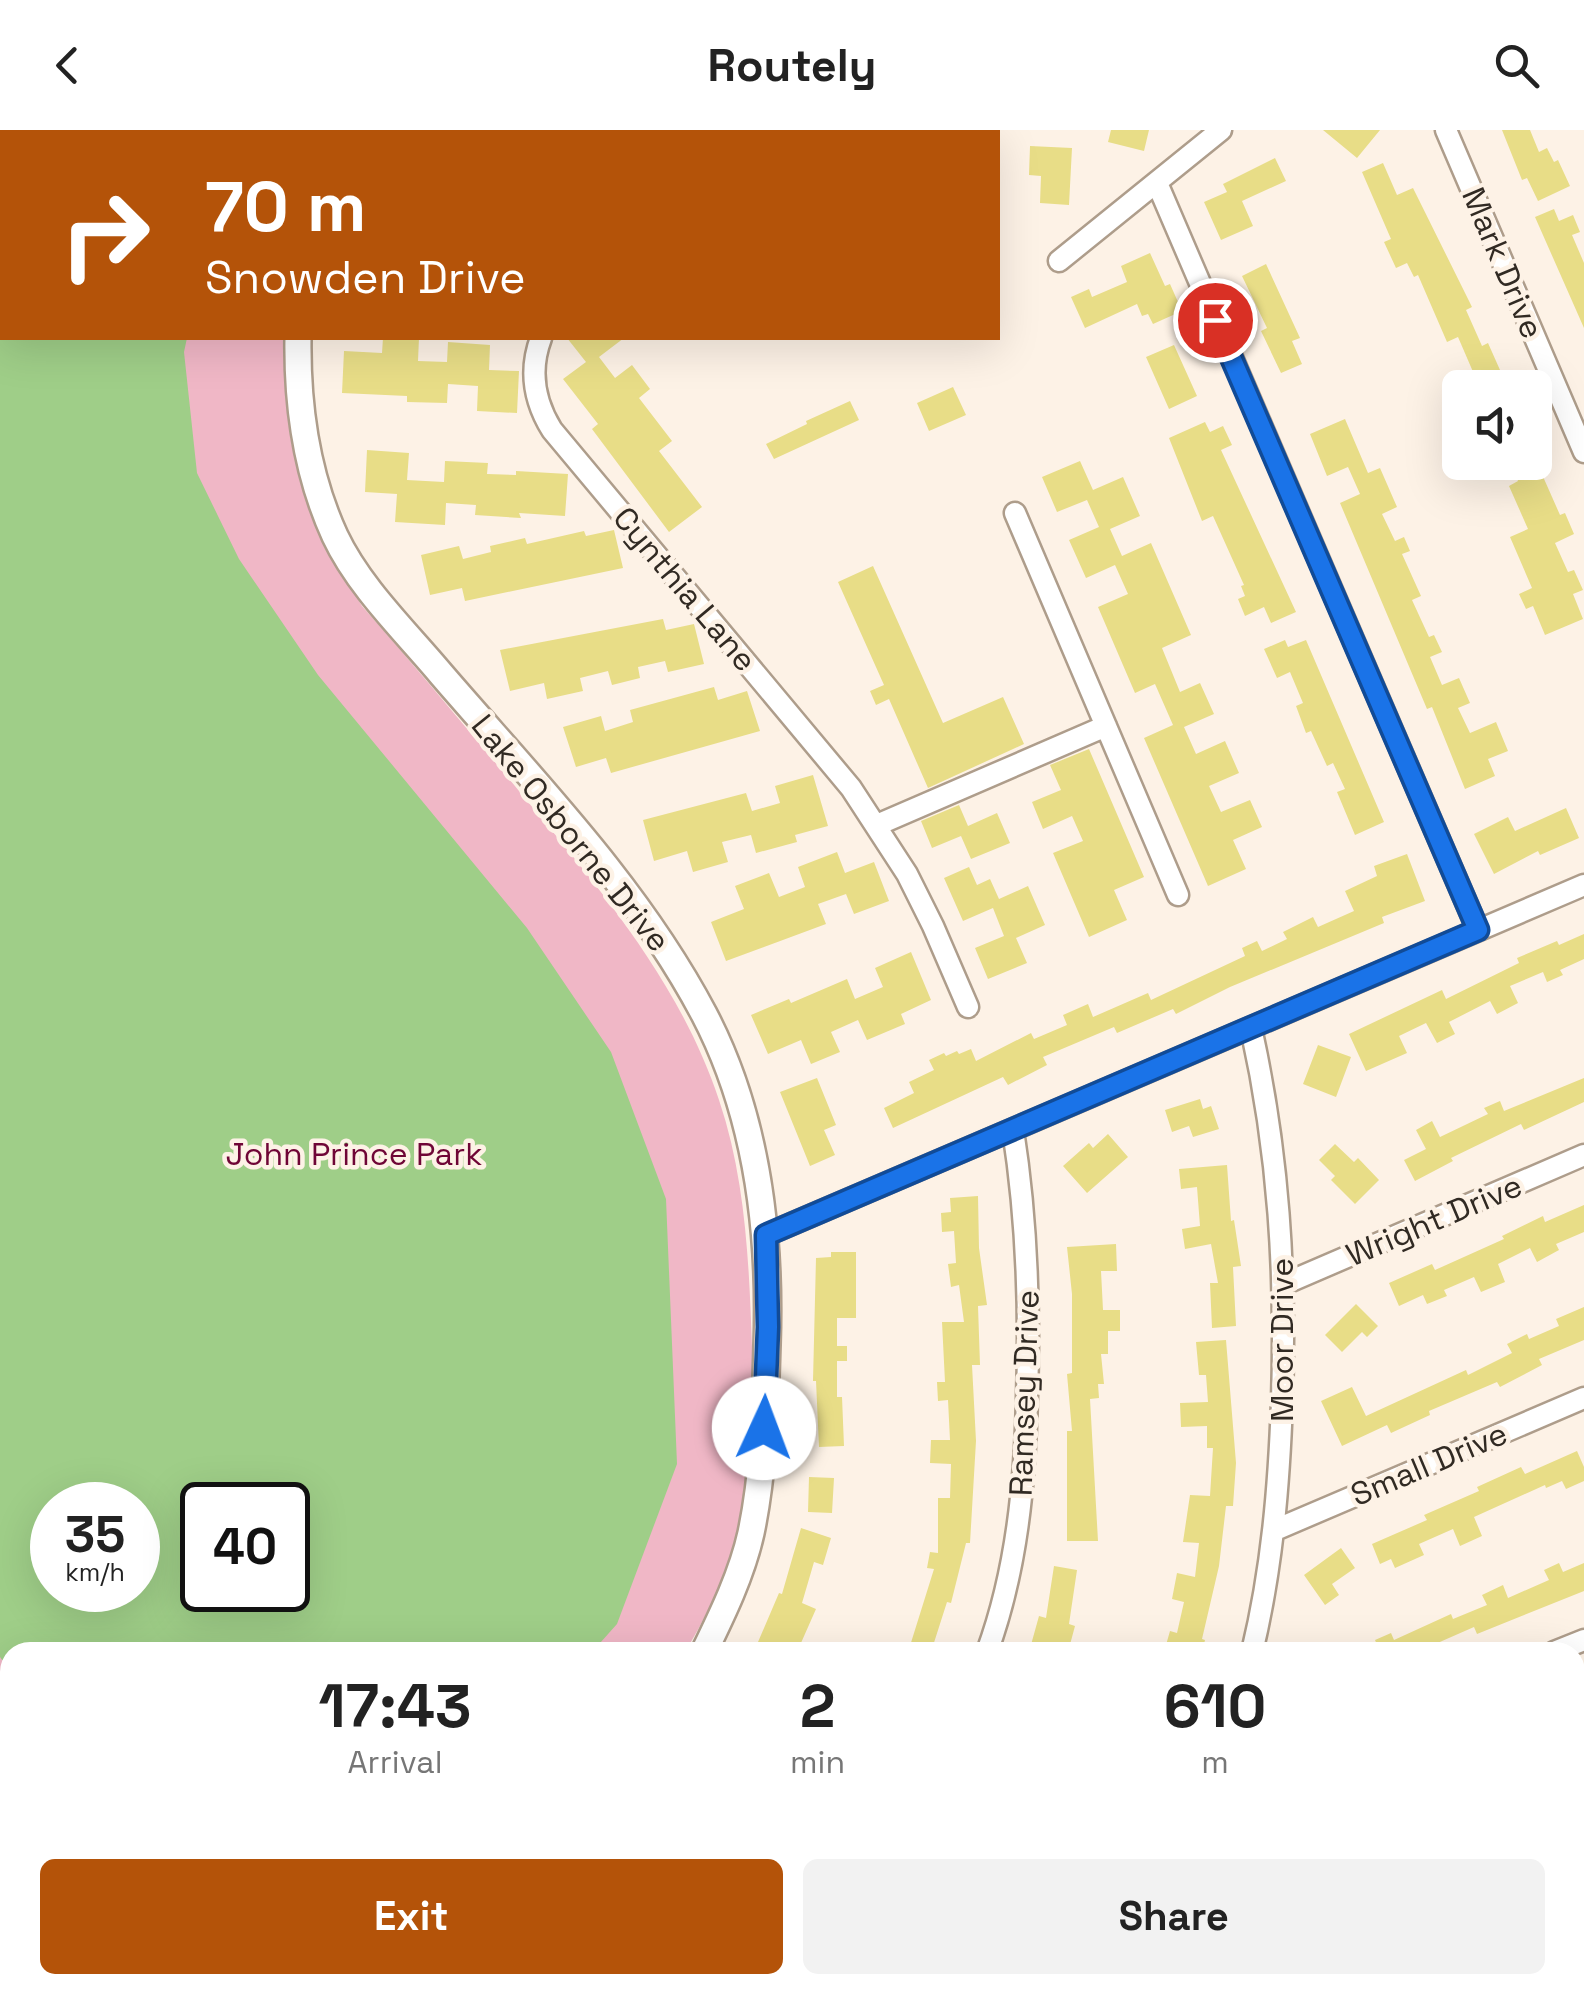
<!DOCTYPE html>
<html lang="en">
<head>
<meta charset="utf-8">
<style>
  body { margin:0; font-family:"Space Grotesk",sans-serif; background:#f2f2f2; color:#222; height:100vh; display:flex; flex-direction:column; font-size:38px; white-space:nowrap }
  * { box-sizing:border-box; margin:0 }
  p { font-size:32px; color:#767676 }
  .icon { flex:none; width:55px; height:55px; fill:none; stroke:currentColor; stroke-width:2; stroke-linecap:round; stroke-linejoin:round }
  .map { position:relative; flex:1; overflow:hidden }
  .drawer { position:absolute; left:0px; top:1512px; width:1585px; height:352px; display:flex; flex-direction:column; background:#fff; border-radius:30px 30px 0 0; box-shadow:0 10px 40px #0002 }
  .drawer>* { flex:none }
  .banner { position:absolute; left:0px; top:0px; width:1000px; height:210px; box-shadow:0 10px 40px #0002; background:#b45309; color:#fff; overflow:hidden }
  .buttons { position:absolute; left:1442px; top:240px; display:grid; gap:20px }
  .buttons a { display:grid; place-items:center; width:110px; height:110px; border-radius:15px; background:#fff; box-shadow:0 10px 40px #0002; font-size:50px }
  .speed { position:absolute; left:30px; top:1352px; display:flex; gap:20px; font-size:50px; font-weight:700; text-align:center }
  .speed>* { display:grid; place-content:center; width:130px; height:130px; border-radius:50%; background:#fff; box-shadow:0 10px 40px #0002; line-height:1 }
  .speed small { font-size:25px; font-weight:400 }
  .speed .limit { border:5px solid #111; border-radius:15px; background:#fff; color:#111 }
  .pin { position:absolute; display:grid; place-items:center; width:85px; height:85px; color:#fff; margin:-42px; border:5px solid #fff; border-radius:50%; box-shadow:0 2px 10px #0007 }
  .me { position:absolute; width:110px; margin:-55px; rotate:2deg; stroke-linejoin:round; filter:drop-shadow(0 0 8px #0008) }
  .turn { display:flex; align-items:center; gap:35px; height:210px; padding:0 40px; font-size:45px }
  .turn .icon { width:130px; height:130px; stroke-width:2.5 }
  .turn b { display:block; font-size:70px; line-height:85px }
  .eta { display:flex; justify-content:space-evenly; align-items:center; height:170px; text-align:center }
  .eta b { font-size:60px; font-weight:800; line-height:70px }
  .button { display:flex; gap:20px; margin-top:auto; padding:20px 40px }
  .button a { flex:1; height:115px; border-radius:15px; background:#b45309; color:#fff; font-size:40px; font-weight:800; line-height:115px; text-align:center }
  .button a+a { background:#f2f2f2; color:#222 }
  header { display:flex; justify-content:space-between; align-items:center; height:130px; padding:0 40px; background:#fff; font-size:45px; font-weight:800 }
  .map>svg:first-child { display:block }
  .green { fill:#f0b7c6; fill-rule:evenodd }
  .water { fill:#9fce88; fill-rule:evenodd }
  .building { fill:#e8dd87 }
  .lines { fill:none; stroke-linecap:round; stroke-linejoin:round }
  .minor-casing { stroke:#ae9d8b; stroke-width:25 }
  .tertiary-casing { stroke:#ae9d8b; stroke-width:30 }
  .motorway-casing { stroke:#b07e6f; stroke-width:42 }
  .minor { stroke:#fff; stroke-width:20 }
  .tertiary { stroke:#fff; stroke-width:25 }
  .motorway { stroke:#f5ab98; stroke-width:38 }
  .rail-casing { stroke:#665e56; stroke-width:9 }
  .rail { stroke:#fdf2e6; stroke-width:5; stroke-dasharray:15; stroke-linecap:butt }
  .route-casing { stroke:#114b97; stroke-width:25 }
  .route { stroke:#1a73e8; stroke-width:18 }
  .labels { text-anchor:middle; stroke-width:9; stroke-linejoin:round; paint-order:stroke }
  .street-label { font-size:32px; fill:#312a23; stroke:#fdf2e6 }
  .park-label { font-size:32px; fill:#6f0536; stroke:#fdf2e6 }
</style>
</head>
<body>
<header><svg class="icon" aria-label="back" viewBox="0 0 24 24"><path d="M15 5l-7 7 7 7"/></svg>Routely<svg class="icon" aria-label="search" viewBox="0 0 24 24"><circle cx="10" cy="10" r="6"/><path d="M15 15l6 6"/></svg></header>
<div class="map">
<svg width="1584" height="1863" viewBox="0 0 1584 1863">
  <rect width="100%" height="100%" fill="#fdf2e6"/>
  <!-- green -->
  <path class="green" d="M0,0H371L2,2V208H286C286,246 285,288 294,325C307,378 334,430 362,476C415,536 467,599 519,661C597,755 680,852 719,970C746,1050 749,1134 752,1217C755,1281 752,1351 736,1413C727,1444 702,1495 685,1522H10V1644L0,1632ZM52,1375H138V1460H52ZM202,1375H288V1460H202Z
    M1241,1855H1336L1320,1863H1222Z"/>
  <!-- water -->
  <path class="water" d="M0,0H248L2,2V208H187L184,222L197,343L239,429L318,545L527,798L611,922L666,1069L677,1334L617,1494L592,1522H10V1541L0,1527ZM52,1375H138V1460H52ZM202,1375H288V1460H202Z"/>
  <!-- building -->
  <path class="building" d="M1111,0H1149L1144,21L1108,12Z
    M1323,0H1380L1357,28Z
    M1502,0H1530L1539,22L1547,18L1554,32L1558,30L1570,56L1538,71L1527,48L1522,50Z
    M1030,16L1072,18L1069,75L1040,73L1041,46L1029,45Z
    M1275,28L1286,51L1242,71L1253,96L1221,110L1204,72L1227,62L1223,54Z
    M1383,33L1397,65L1413,58L1472,177L1466,180L1482,216L1488,213L1508,258H1480L1458,207L1447,212L1418,145L1414,147L1407,133L1396,138L1384,112L1391,109L1362,42Z
    M1554,79L1559,91L1573,85L1580,102L1572,105L1584,133V198L1535,87Z
    M1150,123L1165,156L1170,154L1182,181L1153,194L1148,184L1142,186L1137,174L1085,198L1071,167L1089,159L1092,167L1127,152L1121,136Z
    M1266,134L1300,208L1292,211L1302,234L1281,243L1261,201L1267,198L1242,146Z
    M383,208H419L418,231L447,232L448,212L490,215L489,240L519,241L517,283L477,281L478,256L448,254L447,273L407,272V266L342,263L344,221L382,223Z
    M567,208H624L599,227L615,248L632,235L650,259L639,268L672,311L659,321L702,377L669,402L592,299L598,294L563,249L586,232Z
    M1174,215L1197,266L1169,279L1146,227Z
    M953,257L966,285L929,301L917,273Z
    M850,271L859,290L774,329L766,314L807,294L806,291Z
    M1345,289L1368,343L1380,338L1397,377L1382,384L1395,411L1404,407L1410,421L1402,424L1421,466L1412,470L1429,507L1434,505L1442,522L1430,527L1442,555L1459,548L1470,573L1458,578L1470,603L1496,592L1508,621L1488,629L1495,646L1465,659L1432,577L1427,579L1340,373L1360,364L1348,337L1327,346L1310,304Z
    M1205,292L1210,302L1223,296L1232,315L1221,320L1296,482L1271,493L1264,477L1245,486L1238,469L1245,466L1241,456L1244,455L1213,386L1202,391L1169,308Z
    M367,320L409,323L407,350L444,352L445,331L488,333L487,344L516,345V341L568,344L565,386L519,383L521,388L475,385L476,375L446,373L445,395L395,392L397,364L365,362Z
    M1080,331L1093,360L1123,347L1140,386L1110,399L1122,426L1151,413L1191,505L1162,518L1180,562L1200,553L1214,584L1184,597L1196,624L1225,611L1239,643L1209,656L1221,682L1250,670L1262,697L1233,710L1246,739L1208,756L1144,608L1173,595L1155,554L1135,563L1098,477L1128,464L1115,435L1086,448L1069,410L1099,397L1087,370L1057,382L1042,347Z
    M1537,333L1560,385L1565,383L1574,404L1555,413L1568,442L1574,440L1583,460L1573,464L1583,489L1545,505L1533,476L1526,479L1519,464L1532,458L1510,407L1528,399L1509,356L1518,351L1515,343Z
    M614,400L623,438L465,471L462,458L430,465L421,425L459,416L463,429L491,422L490,416L525,408L527,414L584,401L586,406Z
    M873,436L943,593L1003,567L1024,614L928,658L889,569L876,575L870,561L884,555L838,452Z
    M663,489L666,500L694,494L704,534L668,542L665,531L638,537L640,548L612,555L608,541L580,548L583,561L547,569L544,553L510,561L500,520Z
    M1285,510L1288,517L1306,510L1384,692L1355,705L1337,662L1345,659L1333,633L1327,636L1311,601L1306,603L1296,576L1303,573L1290,542L1277,548L1264,519Z
    M714,557L718,570L747,561L760,601L611,643L606,628L576,637L563,597L601,586L605,601L633,592L630,580Z
    M1089,619L1144,747L1114,760L1127,790L1089,807L1053,723L1083,711L1072,686L1043,699L1032,672L1061,660L1050,635Z
    M813,645L828,696L795,705L797,712L756,723L751,705L722,712L728,732L693,742L687,721L654,731L643,690L746,663L752,681L780,673L775,656Z
    M959,675L968,696L997,683L1010,713L971,729L961,706L932,718L921,691Z
    M1566,678L1579,708L1540,725L1538,721L1494,744L1474,704L1508,687L1515,701Z
    M837,722L845,743L874,732L889,771L854,784L846,764L818,774L826,794L726,831L711,792L744,779L735,756L769,743L779,767L805,757L798,737Z
    M1407,724L1425,771L1382,787L1384,793L1230,857L1176,884L1173,879L1117,903L1114,897L1043,927L1047,935L1008,955L1003,947L893,998L884,978L914,963L909,952L934,940L929,930L944,923L946,926L957,921L959,924L971,919L976,931L1031,903L1034,909L1067,895L1063,885L1088,874L1093,887L1148,863L1151,870L1245,826L1242,818L1257,811L1262,821L1287,809L1283,802L1313,787L1318,797L1354,781L1345,761L1377,746L1374,736Z
    M969,737L977,755L990,749L999,769L1028,756L1045,795L1016,808L1027,833L988,849L975,818L1004,806L993,778L963,791L944,748Z
    M1584,804V829L1560,840L1563,845L1547,852L1543,842L1510,856L1518,873L1497,884L1490,871L1449,892L1455,904L1437,913L1426,893L1399,906L1407,923L1366,941L1349,904L1442,860L1446,869L1519,833L1517,828L1557,811L1559,815Z
    M911,822L931,870L901,884L905,894L867,910L858,890L831,902L840,922L811,934L801,910L768,924L751,885L789,869L791,873L847,849L855,869L883,857L875,838Z
    M1318,915L1351,927L1336,967L1303,954Z
    M817,948L836,995L824,1000L835,1025L810,1036L780,962Z
    M1584,948V972L1524,1000L1521,994L1451,1028L1453,1031L1415,1051L1404,1030L1426,1019L1416,1000L1432,991L1440,1007L1488,984L1484,978L1500,971L1504,981Z
    M1200,969L1203,979L1211,976L1219,999L1193,1007L1189,996L1172,1002L1165,980Z
    M1108,1004L1128,1027L1087,1063L1063,1036L1089,1013L1093,1018Z
    M1335,1014L1354,1032L1358,1028L1379,1050L1355,1074L1331,1050L1335,1046L1319,1030Z
    M1227,1035L1231,1091L1234,1090L1241,1136L1233,1137L1236,1196L1212,1198L1210,1153H1218L1211,1114L1185,1119L1182,1099L1200,1096L1197,1057L1181,1059L1179,1039Z
    M978,1066L979,1118L987,1175L978,1176L980,1235H972L976,1311L970,1413H966L951,1473L947,1472L931,1522H920L909,1519L934,1439L927,1438L930,1422L938,1423V1368H950L951,1334L930,1333L931,1310H950L948,1270L938,1271L937,1252H945L942,1192H964L959,1155L951,1157L948,1134L956,1133L954,1101L942,1102L941,1083L951,1082L950,1068Z
    M1584,1075V1102L1556,1114L1559,1120L1537,1132L1530,1118L1498,1134L1505,1152L1481,1162L1474,1147L1444,1160L1447,1166L1427,1174L1423,1165L1399,1176L1389,1153L1432,1134L1435,1140L1504,1109L1502,1106L1543,1086L1545,1092Z
    M1116,1114L1117,1141H1101L1103,1180H1120V1201H1108V1224H1101L1104,1254H1098L1099,1268L1090,1269L1098,1411H1067V1301H1072L1067,1244L1072,1243V1164L1067,1117Z
    M831,1122H856V1188H837V1216H847V1231H837V1267H842L844,1316L819,1317L816,1251H813L816,1128L831,1127Z
    M1356,1174L1378,1196L1367,1207L1362,1202L1342,1222L1325,1205Z
    M1584,1177V1210L1539,1229L1542,1235L1500,1257L1497,1252L1429,1281L1430,1285L1391,1303L1387,1295L1342,1316L1321,1271L1352,1257L1366,1286L1466,1240L1468,1245L1512,1223L1507,1214L1527,1204L1529,1209L1559,1196L1556,1189Z
    M1226,1210L1236,1333L1233,1376H1226L1219,1436L1202,1509L1205,1510L1202,1522H1164L1170,1501L1177,1503L1184,1472L1172,1469L1177,1443L1195,1447L1199,1413L1183,1412L1190,1365L1210,1366L1213,1318H1207V1296L1181,1297L1180,1273L1208,1272L1206,1245H1199L1196,1212Z
    M1577,1321L1584,1337V1351L1566,1359L1562,1351L1546,1358L1545,1355L1474,1387L1482,1406L1460,1416L1453,1399L1419,1414L1424,1425L1395,1438L1391,1429L1380,1434L1372,1414L1427,1390L1424,1385L1479,1361L1477,1357L1521,1337L1525,1344Z
    M809,1347L834,1348L832,1383L808,1382Z
    M801,1398L831,1408L823,1435L814,1432L802,1473L816,1479L797,1522H781L758,1512L779,1463L782,1464Z
    M1341,1418L1355,1438L1332,1454L1339,1465L1325,1475L1304,1445Z
    M1559,1433L1563,1442L1584,1433V1461L1477,1504L1474,1497L1417,1522H1366L1378,1517L1375,1510L1391,1503L1394,1510L1451,1484L1453,1489L1487,1475L1482,1465L1503,1455L1508,1468L1549,1450L1544,1440Z
    M1054,1436L1077,1440L1069,1494L1075,1496L1068,1522H1029L1039,1486L1046,1488Z"/>
  <g class="lines">
    <!-- minor casing -->
    <g class="minor-casing">
      <path id="minor" d="M1446,0L1584,322
        M739,2L742,0
        M1157,53L1478,800
        M1059,131L1221,0
        M541,208C529,240 534,271 552,300L851,658L907,744L933,796L968,877
        M1015,383L1178,765
        M877,695L1106,596
        M1251,898C1279,1024 1286,1142 1282,1271C1279,1357 1272,1439 1252,1522
        M766,1105L1584,755
        M1284,1154L1584,1025
        M1275,1400L1584,1268
        M987,1522C1017,1440 1025,1353 1027,1267C1030,1176 1027,1089 1013,1000
        M1554,1522L1584,1510
        M308,1855L311,1863
        M760,1863L779,1855"/>
    </g>
    <!-- tertiary casing -->
    <g class="tertiary-casing">
      <path id="tertiary" d="M394,2L396,0
        M298,208C297,276 306,343 335,406C359,457 405,501 441,544C534,652 637,757 704,884C757,985 771,1102 767,1215C765,1278 764,1341 751,1403C742,1444 722,1485 704,1522
        M0,1656L10,1668
        M662,1855L666,1863"/>
    </g>
    <!-- motorway casing -->
    <g class="motorway-casing">
      <path id="motorway" d="M1575,1770L1584,1766
        M1575,1817L1584,1814
        M1379,1863L1396,1855
        M1470,1863L1488,1855"/>
    </g>
    <!-- minor -->
    <use href="#minor" class="minor"/>
    <!-- tertiary -->
    <use href="#tertiary" class="tertiary"/>
    <!-- motorway -->
    <use href="#motorway" class="motorway"/>
    <!-- rail casing -->
    <g class="rail-casing">
      <path id="rail" d="M1575,1678L1584,1674
        M1147,1863L1165,1855
        M1179,1863L1198,1855"/>
    </g>
    <!-- rail -->
    <use href="#rail" class="rail"/>
  </g>
  <g class="lines">
    <!-- route casing -->
    <g class="route-casing">
      <path id="route" d="M764,1298L768,1197L766,1105L1478,800L1215,190"/>
    </g>
    <!-- route -->
    <use href="#route" class="route"/>
  </g>
  <g class="labels">
    <!-- street labels -->
    <g class="street-label">
      <text transform="translate(1503 133) rotate(67)" y="11">Mark Drive</text>
      <text transform="translate(685 459) rotate(50)" y="11">Cynthia Lane</text>
      <text transform="translate(571 703) rotate(51)" y="11">Lake Osborne Drive</text>
      <text transform="translate(1434 1090) rotate(-23)" y="11">Wright Drive</text>
      <text transform="translate(1282 1210) rotate(-90)" y="11">Moor Drive</text>
      <text transform="translate(1024 1263) rotate(-88)" y="11">Ramsey Drive</text>
      <text transform="translate(1429 1334) rotate(-23)" y="11">Small Drive</text>
    </g>
    <!-- park labels -->
    <g class="park-label">
      <text x="354" y="1035">John Prince Park</text>
    </g>
  </g>
</svg>
<div class="buttons">
<a><svg class="icon" aria-label="sound" viewBox="0 0 24 24"><path d="M4 9h4l5-4v14l-5-4H4zM17 9q2 3 0 6"/></svg></a>
</div>
<div class="speed"><div>35<small>km/h</small></div><div class="limit">40</div></div>
<div class="pin" style="left:1215px;top:190px;background:#d93025"><svg class="icon" aria-label="arrive" viewBox="0 0 24 24"><path d="M6 21V4h12l-3 4 3 4H6"/></svg></div>
<svg class="me" style="left:764px;top:1298px" viewBox="-20 -20 40 40"><circle r="19" fill="#fff"/><path d="M0-13L10 11 0 6-10 11z" fill="#1a73e8"/></svg>
<div class="banner">
<div class="turn"><svg class="icon" aria-label="right" viewBox="0 0 24 24"><path d="M7 20v-9h11M14 6l5 5-5 5"/></svg><div><b>70 m</b>Snowden Drive</div></div>
</div>
<section class="drawer">
<div class="eta">
<div><b>17:43</b><p>Arrival</p></div>
<div><b>2</b><p>min</p></div>
<div><b>610</b><p>m</p></div>
</div>
<div class="button"><a>Exit</a><a>Share</a></div>
</section>
</div>
</body>
</html>
